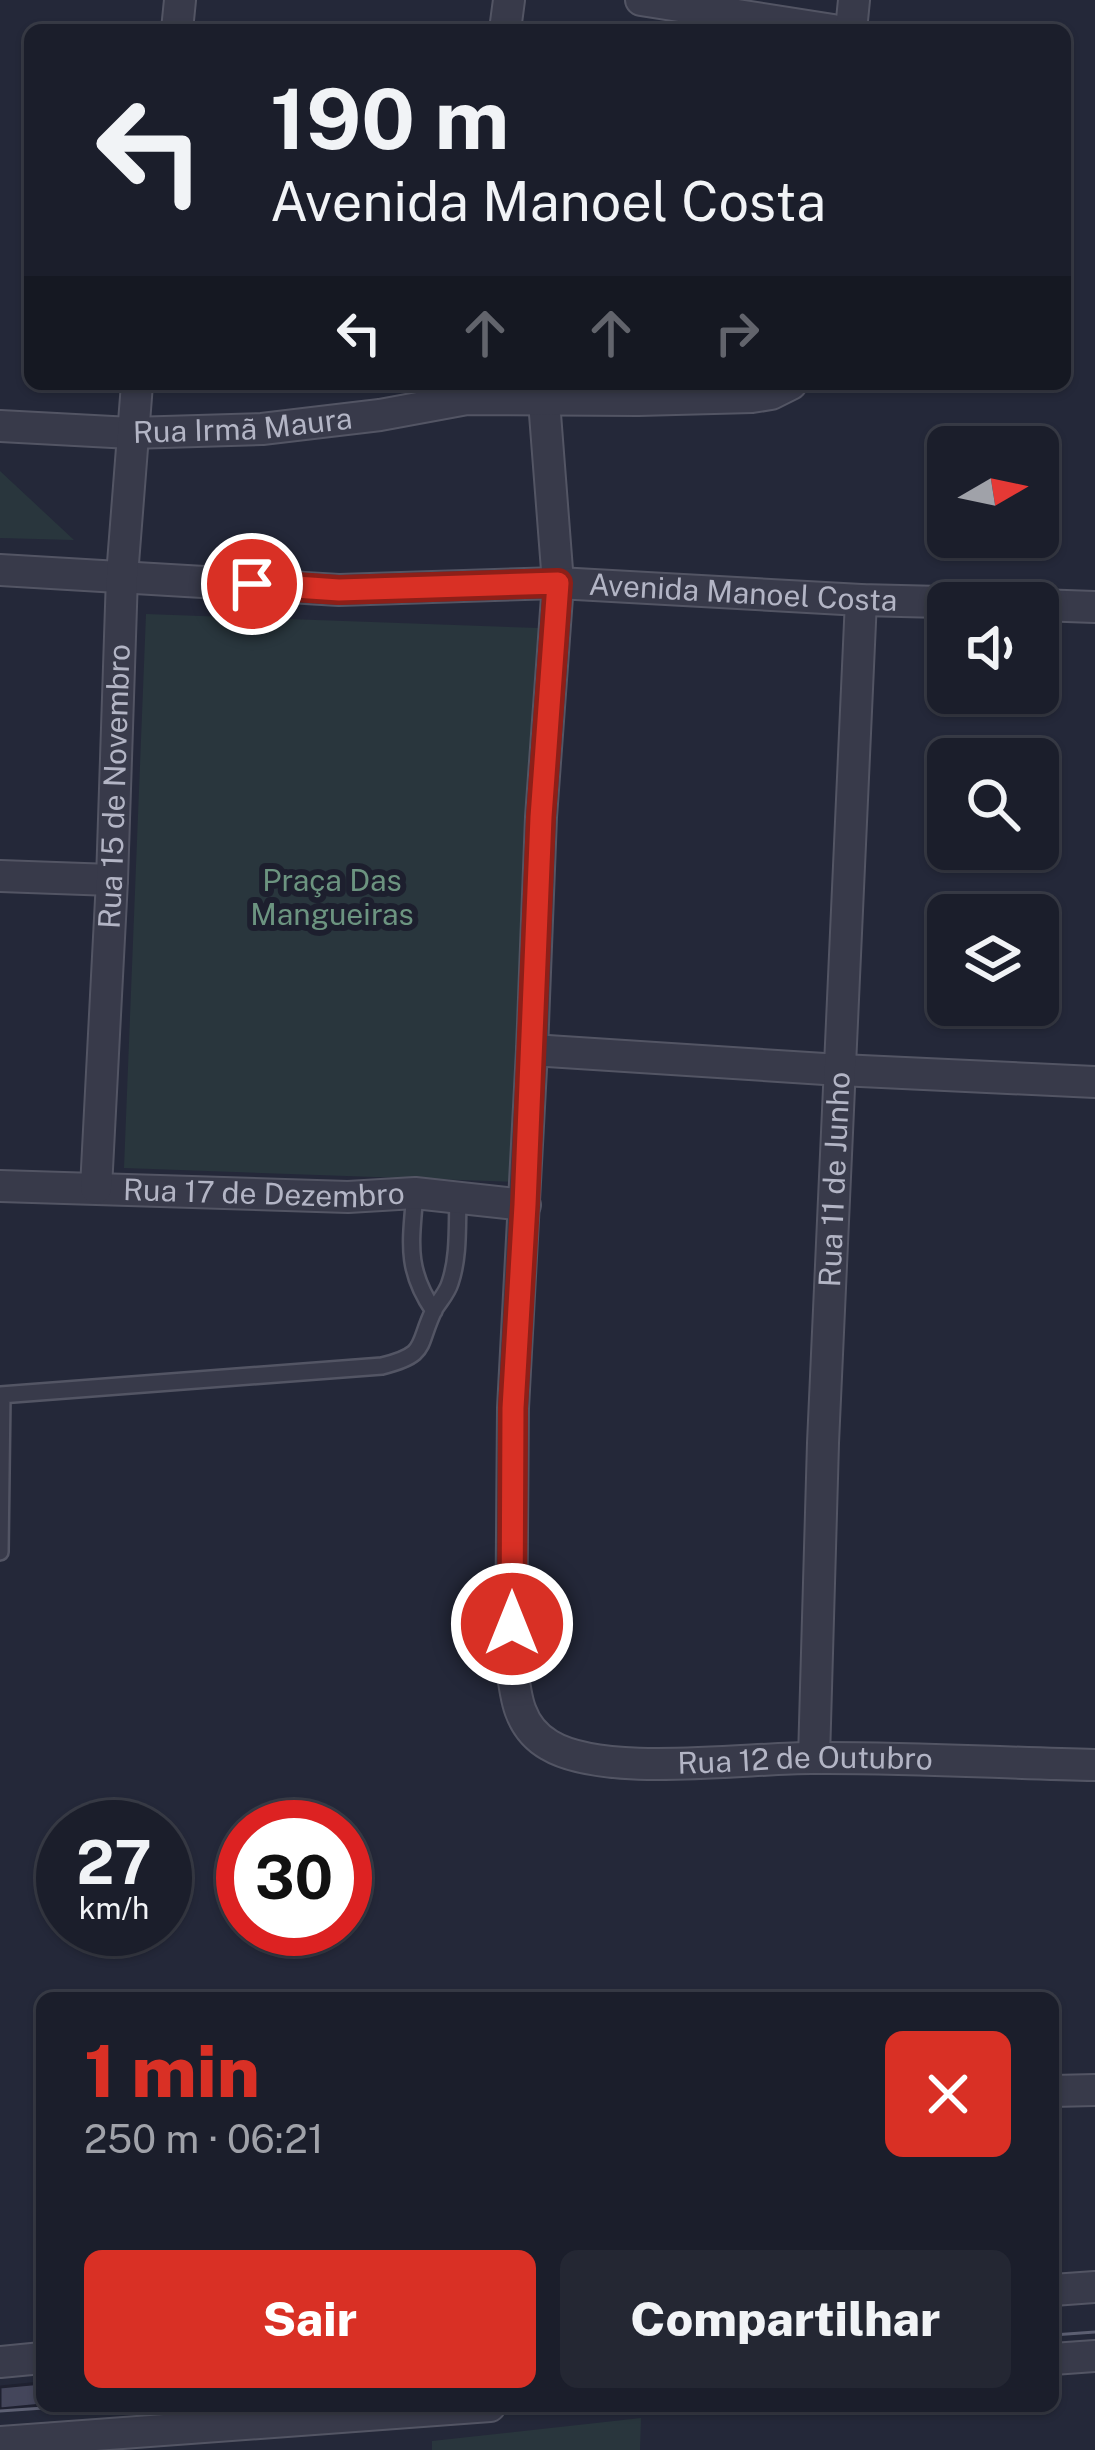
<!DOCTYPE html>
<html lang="pt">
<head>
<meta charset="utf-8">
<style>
  body { margin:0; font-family:"Public Sans",sans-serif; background:#242733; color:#f1f3f6; height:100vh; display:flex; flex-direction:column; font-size:45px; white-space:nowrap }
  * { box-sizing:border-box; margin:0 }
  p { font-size:39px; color:#a0a2a9 }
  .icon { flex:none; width:66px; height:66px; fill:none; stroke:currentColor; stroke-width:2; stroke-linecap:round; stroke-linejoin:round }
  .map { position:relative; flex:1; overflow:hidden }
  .sheet { position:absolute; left:36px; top:1992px; width:1023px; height:420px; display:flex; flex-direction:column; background:#1b1e2b; border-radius:18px; box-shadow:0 3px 9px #0004,0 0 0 3px #393c47 }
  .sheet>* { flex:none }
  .banner { position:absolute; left:24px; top:24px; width:1047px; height:366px; border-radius:18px; box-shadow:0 3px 9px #0004,0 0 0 3px #393c47; background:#1b1e2b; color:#f1f3f6; overflow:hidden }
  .needle { width:78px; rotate:81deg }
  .buttons { position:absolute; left:927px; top:426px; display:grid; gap:24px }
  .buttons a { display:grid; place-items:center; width:132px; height:132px; border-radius:18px; background:#1b1e2b; box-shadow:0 3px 9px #0004,0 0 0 3px #393c47; font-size:60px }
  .speed { position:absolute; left:36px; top:1800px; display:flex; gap:24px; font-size:60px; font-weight:700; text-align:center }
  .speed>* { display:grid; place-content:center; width:156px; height:156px; border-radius:50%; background:#1b1e2b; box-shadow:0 3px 9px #0004,0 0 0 3px #393c47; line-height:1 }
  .speed small { font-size:30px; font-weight:400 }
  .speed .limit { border:18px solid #d22; background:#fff; color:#111 }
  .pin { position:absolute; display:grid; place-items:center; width:102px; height:102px; color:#fff; margin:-51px; border:6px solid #fff; border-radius:50%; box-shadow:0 3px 12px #0007 }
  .me { position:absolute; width:132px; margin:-66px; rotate:0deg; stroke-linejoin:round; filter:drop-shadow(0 0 9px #0008) }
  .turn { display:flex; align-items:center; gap:42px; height:252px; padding:0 48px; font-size:54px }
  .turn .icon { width:156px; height:156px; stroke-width:2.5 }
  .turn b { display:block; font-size:84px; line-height:102px }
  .lanes { display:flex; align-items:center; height:114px; padding:0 48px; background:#0003; justify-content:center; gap:60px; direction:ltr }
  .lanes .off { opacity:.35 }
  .round { display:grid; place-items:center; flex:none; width:126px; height:126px; border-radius:18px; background:#242733 }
  .headline { display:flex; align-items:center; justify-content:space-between; height:204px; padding:0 48px }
  h1 { font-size:72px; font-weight:800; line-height:90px; color:#d93025 }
  .primary-button { display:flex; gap:24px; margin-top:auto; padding:24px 48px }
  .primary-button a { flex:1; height:138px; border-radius:18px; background:#d93025; color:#fff; font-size:48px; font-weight:800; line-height:138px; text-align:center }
  .primary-button a+a { background:#242733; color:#f1f3f6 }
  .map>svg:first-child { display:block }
  .green { fill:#29363d }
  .building { fill:#44465b; stroke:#1f2130; stroke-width:3 }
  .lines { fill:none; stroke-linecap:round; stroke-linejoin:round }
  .lane-casing { stroke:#535564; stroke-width:20 }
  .street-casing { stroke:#535564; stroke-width:34 }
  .lane { stroke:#383a4a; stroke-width:15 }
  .street { stroke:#383a4a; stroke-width:30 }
  .tram { stroke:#5c5f72; stroke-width:3 }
  .route-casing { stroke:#8d1f18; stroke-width:30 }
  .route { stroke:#d93025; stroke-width:21 }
  .labels { text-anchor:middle; stroke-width:12; stroke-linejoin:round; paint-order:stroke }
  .street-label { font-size:30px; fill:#b3b5c5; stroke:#1d1f2e }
  .park-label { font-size:30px; fill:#6c9480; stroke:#1d1f2e }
</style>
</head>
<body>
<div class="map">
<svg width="1095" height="2450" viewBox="0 0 1095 2450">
  <rect width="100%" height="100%" fill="#242839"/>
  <!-- green -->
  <path class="green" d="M0,471L74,540L0,538Z
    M146,614L539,628L517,1182L124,1168Z
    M641,2418L640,2450H432V2441Z"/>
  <!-- building -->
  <path class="building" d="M42,2383V2405L0,2409V2387Z"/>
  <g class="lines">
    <!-- lane casing -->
    <g class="lane-casing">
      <path id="lane" d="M415,1193C411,1242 405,1269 434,1311
        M0,1395L382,1366C430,1354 416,1345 435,1308C440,1300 447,1293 450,1283C459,1257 457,1226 458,1198
        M0,1552L2,1395"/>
    </g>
    <!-- street casing -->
    <g class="street-casing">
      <g id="street">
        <path d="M641,0L833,30"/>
        <path d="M177,30L180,0"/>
        <path d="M505,30L509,0"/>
        <path d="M851,30L854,0"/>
        <path id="s1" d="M544,401L558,583L541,817L532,1050L513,1408L511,1657C515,1691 516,1726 549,1745C603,1778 745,1758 811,1758C906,1757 1001,1763 1095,1765"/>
        <path id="s2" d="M0,426L131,433L262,429L380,415L467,399L638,400L752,397L771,394L791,384"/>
        <path id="s3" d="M0,570L339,590L558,583L861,600L981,603"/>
        <path d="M1038,605L1095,607"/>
        <path d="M0,876L112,880"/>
        <path d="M532,1050L840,1070L1095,1082"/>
        <path id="s4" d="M0,1186L348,1197L415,1193L525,1205"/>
        <path id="s5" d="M96,1188L112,880L122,576L137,384"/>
        <path id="s6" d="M814,1758L823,1443L861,600"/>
        <path d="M1053,2091L1095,2090"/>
        <path d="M1053,2290L1095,2287"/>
        <path d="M1053,2359L1095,2356"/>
        <path d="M0,2362L42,2358"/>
        <path d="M0,2442L490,2406"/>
      </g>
    </g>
    <!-- lane -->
    <use href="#lane" class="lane"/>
    <!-- street -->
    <use href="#street" class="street"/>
    <!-- tram -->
    <path class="tram" d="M1053,2335L1095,2332
      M0,2411L73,2406"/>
  </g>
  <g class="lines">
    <!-- route casing -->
    <g class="route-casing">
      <path id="route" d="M252,584L339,590L558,583L541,817L525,1205L513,1408L512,1624"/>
    </g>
    <!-- route -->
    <use href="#route" class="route"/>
  </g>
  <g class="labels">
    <!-- street labels -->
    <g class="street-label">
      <text dy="10" stroke="none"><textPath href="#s2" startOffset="243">Rua Irmã Maura</textPath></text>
      <text dy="10" stroke="none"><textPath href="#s3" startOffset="744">Avenida Manoel Costa</textPath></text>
      <text dy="10" stroke="none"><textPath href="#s5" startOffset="402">Rua 15 de Novembro</textPath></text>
      <text dy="10" stroke="none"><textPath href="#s6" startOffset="579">Rua 11 de Junho</textPath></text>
      <text dy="10" stroke="none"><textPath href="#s4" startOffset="264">Rua 17 de Dezembro</textPath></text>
      <text dy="10" stroke="none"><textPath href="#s1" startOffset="1617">Rua 12 de Outubro</textPath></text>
    </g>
    <!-- park labels -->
    <g class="park-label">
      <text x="332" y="891">Praça Das<tspan x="332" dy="34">Mangueiras</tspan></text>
    </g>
  </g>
</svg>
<div class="buttons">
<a><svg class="needle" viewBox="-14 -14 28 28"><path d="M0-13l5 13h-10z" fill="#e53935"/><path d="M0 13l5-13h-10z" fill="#a0a2a9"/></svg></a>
<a><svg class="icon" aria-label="sound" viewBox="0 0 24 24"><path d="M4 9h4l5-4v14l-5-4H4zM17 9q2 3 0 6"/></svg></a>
<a><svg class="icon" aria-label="search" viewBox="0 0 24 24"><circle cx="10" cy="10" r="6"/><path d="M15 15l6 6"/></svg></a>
<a><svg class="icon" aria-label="layers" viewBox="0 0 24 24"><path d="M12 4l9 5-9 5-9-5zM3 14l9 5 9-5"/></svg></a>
</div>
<div class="speed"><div>27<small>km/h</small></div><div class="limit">30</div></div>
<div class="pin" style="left:252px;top:584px;background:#d93025"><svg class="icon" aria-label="arrive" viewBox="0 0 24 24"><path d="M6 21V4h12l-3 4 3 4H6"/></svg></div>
<svg class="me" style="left:512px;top:1624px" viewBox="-20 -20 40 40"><circle r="17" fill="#d93025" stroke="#fff" stroke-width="3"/><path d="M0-11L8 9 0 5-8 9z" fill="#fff"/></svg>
<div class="banner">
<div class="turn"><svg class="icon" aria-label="left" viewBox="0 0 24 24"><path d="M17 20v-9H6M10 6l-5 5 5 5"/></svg><div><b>190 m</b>Avenida Manoel Costa</div></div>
<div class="lanes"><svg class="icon" aria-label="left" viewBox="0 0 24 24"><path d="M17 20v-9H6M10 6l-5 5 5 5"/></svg><svg class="icon off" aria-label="ahead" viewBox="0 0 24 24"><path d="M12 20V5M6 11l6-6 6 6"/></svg><svg class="icon off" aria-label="ahead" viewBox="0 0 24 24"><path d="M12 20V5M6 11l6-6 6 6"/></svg><svg class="icon off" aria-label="right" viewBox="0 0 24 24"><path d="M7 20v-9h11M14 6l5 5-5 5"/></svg></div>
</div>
<section class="sheet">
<div class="headline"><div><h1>1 min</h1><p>250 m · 06:21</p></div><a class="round" style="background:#d93025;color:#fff"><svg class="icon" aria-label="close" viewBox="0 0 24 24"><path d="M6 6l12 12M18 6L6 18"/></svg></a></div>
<div class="primary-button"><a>Sair</a><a>Compartilhar</a></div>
</section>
</div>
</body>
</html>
